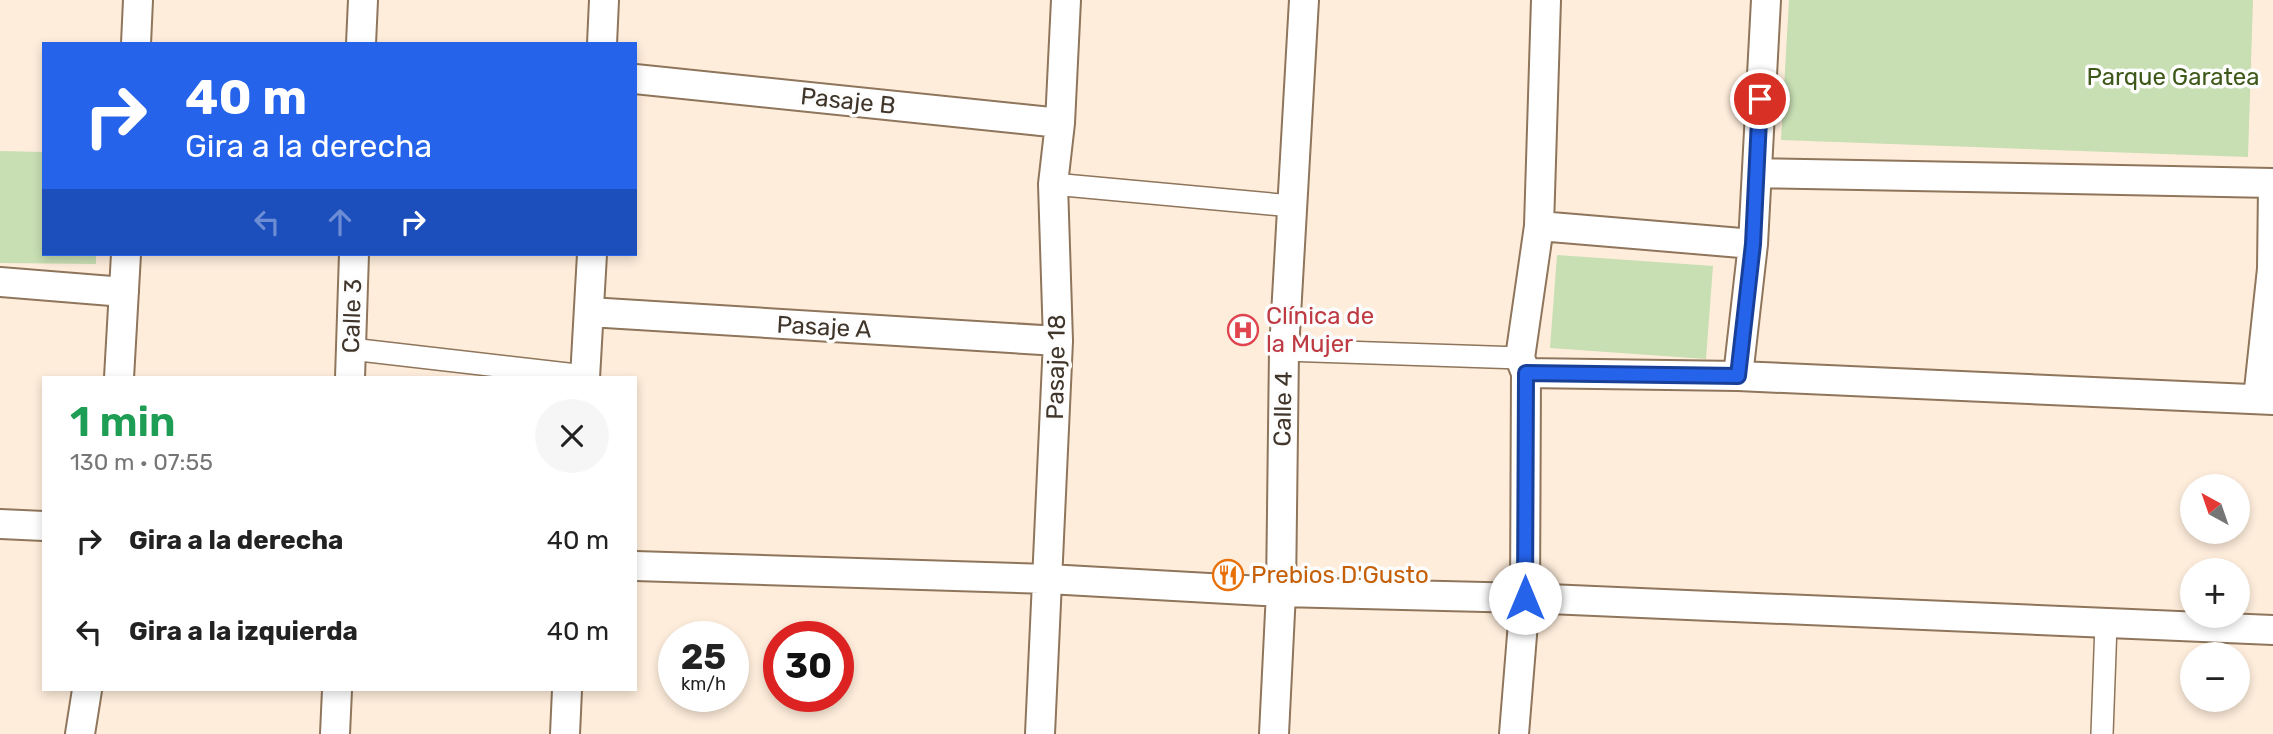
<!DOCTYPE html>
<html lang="es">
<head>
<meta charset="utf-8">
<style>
  body { margin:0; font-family:Rubik,sans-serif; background:#f6f6f6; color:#222; height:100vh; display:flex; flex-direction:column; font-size:26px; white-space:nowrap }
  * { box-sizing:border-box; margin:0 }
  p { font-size:23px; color:#767676 }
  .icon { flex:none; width:38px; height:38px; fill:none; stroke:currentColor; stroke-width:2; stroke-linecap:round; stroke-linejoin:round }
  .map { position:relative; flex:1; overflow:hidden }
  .details { position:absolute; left:42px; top:376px; width:595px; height:315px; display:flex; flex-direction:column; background:#fff; border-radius:0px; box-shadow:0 4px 10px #0003 }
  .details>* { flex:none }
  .guide { position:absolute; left:42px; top:42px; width:595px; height:214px; border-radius:0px; box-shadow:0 4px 10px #0003; background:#2563eb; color:#fff; overflow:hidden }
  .needle { width:46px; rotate:320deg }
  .tools { position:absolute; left:2180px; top:474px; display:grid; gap:14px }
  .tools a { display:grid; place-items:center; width:70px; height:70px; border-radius:50%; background:#fff; box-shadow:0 4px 10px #0003; font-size:35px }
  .speed { position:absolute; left:658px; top:621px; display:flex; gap:14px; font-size:35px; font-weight:700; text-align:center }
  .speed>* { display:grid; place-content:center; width:91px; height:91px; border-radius:50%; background:#fff; box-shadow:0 4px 10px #0003; line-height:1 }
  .speed small { font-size:18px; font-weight:400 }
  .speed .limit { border:10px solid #d22; background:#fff; color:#111 }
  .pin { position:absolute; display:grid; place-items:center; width:60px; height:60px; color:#fff; margin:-30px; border:4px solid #fff; border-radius:50%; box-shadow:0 2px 7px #0007 }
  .me { position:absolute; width:77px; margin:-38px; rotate:0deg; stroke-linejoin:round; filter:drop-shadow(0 0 5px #0008) }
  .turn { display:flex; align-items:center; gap:24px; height:147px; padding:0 28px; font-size:32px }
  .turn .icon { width:91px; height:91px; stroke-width:2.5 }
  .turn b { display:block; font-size:49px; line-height:60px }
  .lanes { display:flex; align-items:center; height:66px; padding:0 28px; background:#0003; justify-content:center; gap:35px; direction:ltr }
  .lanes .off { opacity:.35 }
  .round { display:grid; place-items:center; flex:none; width:74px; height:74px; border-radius:37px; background:#f6f6f6 }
  .overview { display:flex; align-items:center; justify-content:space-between; height:119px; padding:0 28px }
  h1 { font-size:42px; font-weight:600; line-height:52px; color:#1e9e55 }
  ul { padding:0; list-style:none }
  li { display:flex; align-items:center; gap:21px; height:91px; padding:0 28px }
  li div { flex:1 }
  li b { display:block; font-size:26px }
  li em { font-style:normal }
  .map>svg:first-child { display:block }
  .green { fill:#c8deb3 }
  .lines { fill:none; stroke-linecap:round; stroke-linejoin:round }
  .pedestrian-casing { stroke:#8e755b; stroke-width:24 }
  .minor-casing { stroke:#8e755b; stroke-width:32 }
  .pedestrian { stroke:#fff; stroke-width:21 }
  .minor { stroke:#fff; stroke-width:28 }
  .route-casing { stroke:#184099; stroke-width:18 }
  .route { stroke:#2563eb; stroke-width:12 }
  .labels { text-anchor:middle; stroke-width:7; stroke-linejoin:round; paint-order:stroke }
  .park-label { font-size:24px; fill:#3d5819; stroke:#fdfdfd }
  .street-label { font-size:24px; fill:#40352a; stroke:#fdfdfd }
  .health-label { font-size:24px; fill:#be3a42; stroke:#fdfdfd; text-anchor:start }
  .food-label { font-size:24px; fill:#c56008; stroke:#fdfdfd; text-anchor:start }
</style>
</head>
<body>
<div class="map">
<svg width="2273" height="734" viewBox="0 0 2273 734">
  <rect width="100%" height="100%" fill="#feeddb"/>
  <!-- green -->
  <path class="green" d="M1789,0H2253L2248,157L1781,140Z
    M0,151L44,152V254H96V264L0,263Z
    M1557,255L1713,266L1706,359L1550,348Z"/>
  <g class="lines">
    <!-- pedestrian casing -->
    <g class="pedestrian-casing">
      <path id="pedestrian" d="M1053,184L1292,206
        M351,349L585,376
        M1284,350L1520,358
        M2102,734L2106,624"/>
    </g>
    <!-- minor casing -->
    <g class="minor-casing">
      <path id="minor" d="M136,44L138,0
        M361,44L363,0
        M602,44L604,0
        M635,79L1060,123
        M1757,173L2273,183
        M1539,226L1753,244
        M0,282L124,292
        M589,312L1058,341
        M1526,373L1738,376L2273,400
        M1738,376L1753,244L1766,0
        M119,378L126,254
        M350,378L354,254
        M585,378L592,254
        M2258,399L2272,269L2273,187
        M0,524L44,526
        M635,566L1048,579L1281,592L1525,598L2273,630
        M80,734L87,690
        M335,734L337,690
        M565,734L567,690
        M1040,734L1058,341L1053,184L1060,123L1066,0
        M1274,734L1281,592L1284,350L1304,0
        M1514,734L1525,598L1526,373L1520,358L1539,226L1546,0"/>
    </g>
    <!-- pedestrian -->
    <use href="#pedestrian" class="pedestrian"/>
    <!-- minor -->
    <use href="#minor" class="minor"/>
  </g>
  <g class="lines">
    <!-- route casing -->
    <g class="route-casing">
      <path id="route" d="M1525,598L1526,373L1738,376L1753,244L1760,99"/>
    </g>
    <!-- route -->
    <use href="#route" class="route"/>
  </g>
  <!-- icons -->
  <defs>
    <g id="hospital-ring" transform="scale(1.575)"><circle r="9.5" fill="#fdfdfd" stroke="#e0444e" stroke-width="1.5"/><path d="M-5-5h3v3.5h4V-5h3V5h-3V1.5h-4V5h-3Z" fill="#e0444e"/></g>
    <g id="restaurant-ring" transform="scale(1.575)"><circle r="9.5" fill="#fdfdfd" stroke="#e8710a" stroke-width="1.5"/><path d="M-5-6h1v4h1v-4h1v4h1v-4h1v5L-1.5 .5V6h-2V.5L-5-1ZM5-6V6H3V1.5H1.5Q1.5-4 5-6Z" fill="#e8710a"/></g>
  </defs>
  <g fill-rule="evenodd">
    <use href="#hospital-ring" x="1243" y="330"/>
    <use href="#restaurant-ring" x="1228" y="575"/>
  </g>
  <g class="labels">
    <!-- park labels -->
    <g class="park-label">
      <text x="2173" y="85">Parque Garatea</text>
    </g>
    <!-- street labels -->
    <g class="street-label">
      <text transform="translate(848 101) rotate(6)" y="8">Pasaje B</text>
      <text transform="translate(352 316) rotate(-88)" y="8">Calle 3</text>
      <text transform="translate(824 327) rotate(3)" y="8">Pasaje A</text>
      <text transform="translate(1056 367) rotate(-89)" y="8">Pasaje 18</text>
      <text transform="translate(1283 409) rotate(-89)" y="8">Calle 4</text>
    </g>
    <!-- health labels -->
    <g class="health-label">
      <text x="1266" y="324">Clínica de<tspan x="1266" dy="28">la Mujer</tspan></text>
    </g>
    <!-- food labels -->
    <g class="food-label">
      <text x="1251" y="583">Prebios D'Gusto</text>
    </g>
  </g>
</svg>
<div class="tools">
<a><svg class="needle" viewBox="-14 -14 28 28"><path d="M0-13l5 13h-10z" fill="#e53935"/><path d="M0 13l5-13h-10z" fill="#767676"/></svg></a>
<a>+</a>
<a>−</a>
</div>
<div class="speed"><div>25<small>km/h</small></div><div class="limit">30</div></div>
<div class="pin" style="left:1760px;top:99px;background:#d93025"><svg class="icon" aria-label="arrive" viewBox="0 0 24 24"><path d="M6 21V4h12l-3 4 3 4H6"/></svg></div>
<svg class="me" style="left:1525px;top:598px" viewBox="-20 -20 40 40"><circle r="19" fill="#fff"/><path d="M0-13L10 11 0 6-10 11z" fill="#2563eb"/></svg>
<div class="guide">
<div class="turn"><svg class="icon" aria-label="right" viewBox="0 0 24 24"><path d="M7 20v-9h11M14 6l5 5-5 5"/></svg><div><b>40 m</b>Gira a la derecha</div></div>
<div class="lanes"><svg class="icon off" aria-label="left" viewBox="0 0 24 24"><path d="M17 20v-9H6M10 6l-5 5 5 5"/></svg><svg class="icon off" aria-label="ahead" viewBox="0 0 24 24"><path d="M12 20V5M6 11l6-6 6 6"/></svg><svg class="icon" aria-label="right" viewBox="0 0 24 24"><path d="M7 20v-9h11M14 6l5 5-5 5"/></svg></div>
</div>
<section class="details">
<div class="overview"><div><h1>1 min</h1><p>130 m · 07:55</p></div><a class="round"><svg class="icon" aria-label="close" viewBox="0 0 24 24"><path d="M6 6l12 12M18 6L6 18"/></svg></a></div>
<ul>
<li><svg class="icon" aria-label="right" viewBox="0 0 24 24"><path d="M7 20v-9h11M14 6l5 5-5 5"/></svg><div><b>Gira a la derecha</b></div><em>40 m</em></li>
<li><svg class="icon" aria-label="left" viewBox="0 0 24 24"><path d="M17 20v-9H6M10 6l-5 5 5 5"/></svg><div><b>Gira a la izquierda</b></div><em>40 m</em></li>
</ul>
</section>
</div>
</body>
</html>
